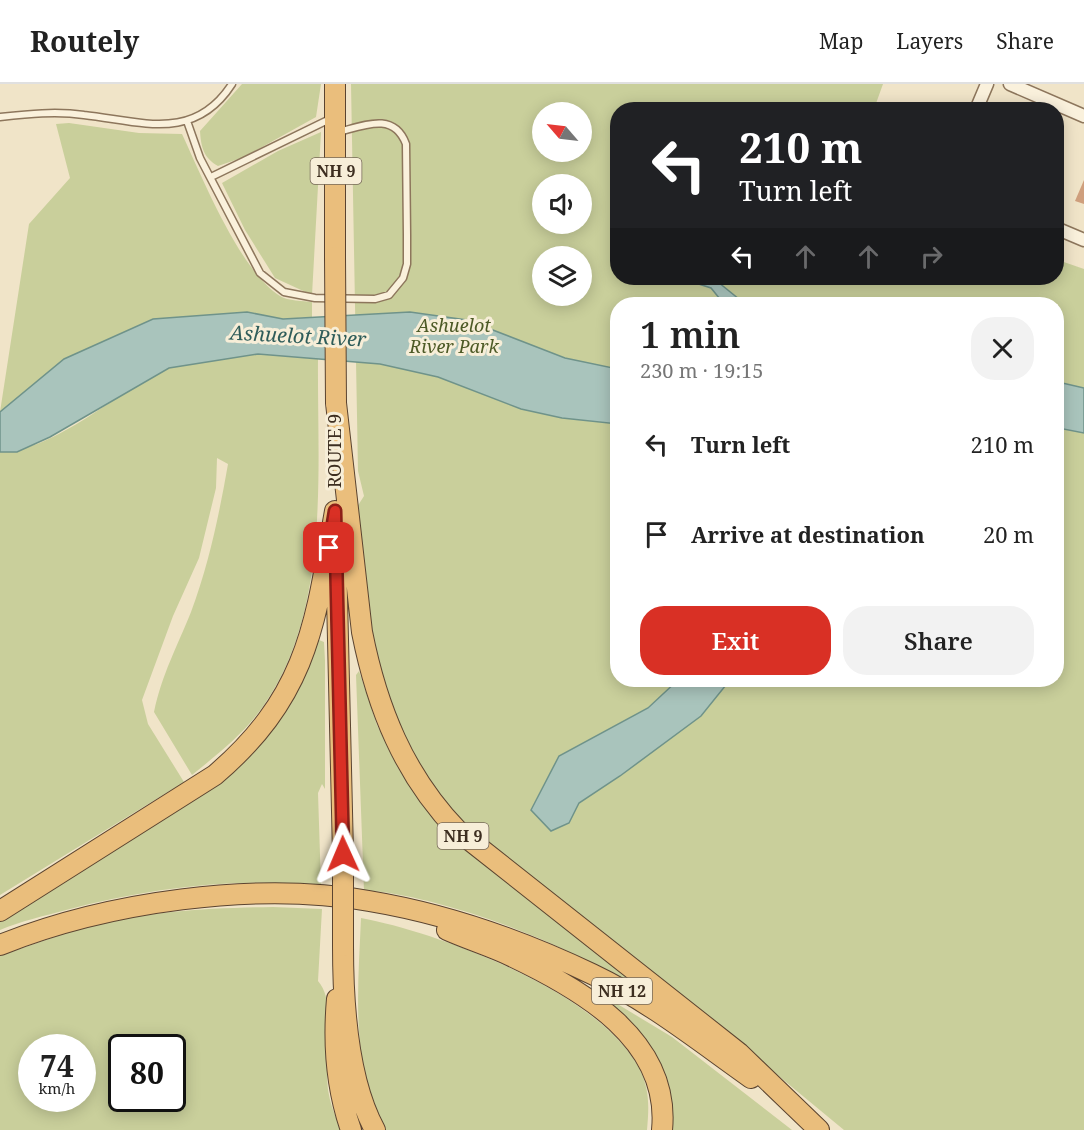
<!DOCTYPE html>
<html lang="en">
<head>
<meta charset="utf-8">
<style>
  body { margin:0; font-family:"Noto Serif",serif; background:#f2f2f2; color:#222; height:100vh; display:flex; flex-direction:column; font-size:22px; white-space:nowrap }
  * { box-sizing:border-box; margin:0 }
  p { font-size:20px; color:#767676 }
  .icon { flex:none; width:33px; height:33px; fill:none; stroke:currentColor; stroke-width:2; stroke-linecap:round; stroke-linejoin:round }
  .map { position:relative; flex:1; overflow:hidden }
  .sheet { position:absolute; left:610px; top:213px; width:454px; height:390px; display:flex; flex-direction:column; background:#fff; border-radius:24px; box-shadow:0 3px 15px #0003 }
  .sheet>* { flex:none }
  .hud { position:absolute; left:610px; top:18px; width:454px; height:183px; border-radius:24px; box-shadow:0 3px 15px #0003; background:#202124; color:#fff; overflow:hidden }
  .needle { width:39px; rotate:298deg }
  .fabs { position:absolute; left:532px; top:18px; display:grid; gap:12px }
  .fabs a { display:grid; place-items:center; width:60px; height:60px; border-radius:50%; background:#fff; box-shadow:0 3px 15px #0003; font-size:30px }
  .speed { position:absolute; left:18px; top:950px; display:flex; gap:12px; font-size:30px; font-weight:700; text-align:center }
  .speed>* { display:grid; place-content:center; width:78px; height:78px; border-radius:50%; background:#fff; box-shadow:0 3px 15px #0003; line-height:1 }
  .speed small { font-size:15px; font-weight:400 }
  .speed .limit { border:3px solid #111; border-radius:9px; background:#fff; color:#111 }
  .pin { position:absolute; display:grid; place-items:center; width:51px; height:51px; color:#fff; margin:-26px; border-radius:12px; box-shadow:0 3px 9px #0006 }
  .me { position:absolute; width:66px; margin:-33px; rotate:359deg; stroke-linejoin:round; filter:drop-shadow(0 0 4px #0008) }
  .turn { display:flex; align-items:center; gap:21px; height:126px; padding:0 30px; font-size:27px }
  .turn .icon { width:78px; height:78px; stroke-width:2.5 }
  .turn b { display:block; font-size:42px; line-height:51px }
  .lanes { display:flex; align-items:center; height:57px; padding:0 30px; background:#0003; justify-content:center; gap:30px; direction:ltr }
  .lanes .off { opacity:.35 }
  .round { display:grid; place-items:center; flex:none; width:63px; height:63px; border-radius:24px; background:#f2f2f2 }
  .headline { display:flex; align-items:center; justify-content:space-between; height:102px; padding:0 30px }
  h1 { font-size:36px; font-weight:600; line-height:45px }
  .primary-button { display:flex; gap:12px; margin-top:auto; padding:12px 30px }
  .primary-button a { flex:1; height:69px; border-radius:24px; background:#d93025; color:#fff; font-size:24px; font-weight:600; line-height:69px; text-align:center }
  .primary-button a+a { background:#f2f2f2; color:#222 }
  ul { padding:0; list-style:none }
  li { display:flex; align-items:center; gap:18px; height:90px; padding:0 30px }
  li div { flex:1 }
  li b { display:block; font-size:22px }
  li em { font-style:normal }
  header { display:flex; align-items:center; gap:36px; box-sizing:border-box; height:84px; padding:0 30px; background:#fff; border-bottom:2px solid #e0e0e0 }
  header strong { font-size:28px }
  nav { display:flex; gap:33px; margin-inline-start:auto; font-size:21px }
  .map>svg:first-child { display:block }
  .green { fill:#c9cf9b; fill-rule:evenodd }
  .water { fill:#a9c4bc; stroke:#6f938a; stroke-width:1.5 }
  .building { fill:#cf9f7d }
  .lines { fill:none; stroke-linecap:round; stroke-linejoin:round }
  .service-casing { stroke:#8d765c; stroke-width:9 }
  .minor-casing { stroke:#8d765c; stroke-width:15 }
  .trunk-casing { stroke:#5b4430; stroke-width:22 }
  .service { stroke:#faf1dc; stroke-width:6 }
  .minor { stroke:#faf1dc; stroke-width:12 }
  .trunk { stroke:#eabe7c; stroke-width:20 }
  .trunk-bridge-casing { stroke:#5b4430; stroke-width:22; stroke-linecap:butt }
  .trunk-bridge { stroke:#eabe7c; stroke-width:20 }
  .route-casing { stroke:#8d1f18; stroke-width:15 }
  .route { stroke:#d93025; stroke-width:10 }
  .labels { text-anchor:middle; stroke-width:6; stroke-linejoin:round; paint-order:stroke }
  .shield { fill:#f7eed8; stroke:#756857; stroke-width:1.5 }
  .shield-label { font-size:16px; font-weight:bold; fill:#3d2e20 }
  .park-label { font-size:18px; font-style:italic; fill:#4d5a26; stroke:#f7eed8 }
  .street-label { font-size:18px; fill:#3d2e20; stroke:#f7eed8 }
  .water-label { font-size:20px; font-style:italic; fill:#2f5d5a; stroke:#f7eed8 }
</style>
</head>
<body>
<header>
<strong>Routely</strong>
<nav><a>Map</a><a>Layers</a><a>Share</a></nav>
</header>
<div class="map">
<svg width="1084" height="1046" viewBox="0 0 1084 1046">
  <rect width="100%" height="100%" fill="#f0e4c8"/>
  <!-- green -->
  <path class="green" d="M242,0H321L316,33L244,73L218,82C204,74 201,64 200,47Z
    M351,0H883L874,25L618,26V194H680L711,204L724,220H618V285L577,277L522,325L562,334L618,340V596H678L648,624L559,672L531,725L568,739L579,719L620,692L701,632L730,596H1058V344L1084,349V1046H844L642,879L447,727L417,687L371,566L357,423L364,412L358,387ZM543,28H582V68H543ZM543,100H582V140H543ZM543,172H582V212H543Z
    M69,39L139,49L182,50C203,95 240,187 280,212C288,217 303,217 312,218V233L283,235L247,228L64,275L0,328L29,140L70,94L56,40Z
    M321,48L312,211L275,194L245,146L222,99L278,67Z
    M1058,176L1084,185V304L1058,298V220H745L713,194H1058Z
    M258,270L318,275C317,386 331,525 264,621C245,649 218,670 192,691L154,628C162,590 177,563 191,528C209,480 219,431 228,380L217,374L216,404L199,474L173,532L142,616L148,640L184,698L0,811V368C56,367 117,307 167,285C184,277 236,273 258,270Z
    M319,556L324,558L325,577V705L322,700L318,709L321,802C235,793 150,804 66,826C44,832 21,837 0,846V831L216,695Z
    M359,587L377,641L398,684L423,719L635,898H627C563,862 499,835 428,817C407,812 385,807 364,807L356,591Z
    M273,823L322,825L318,897C339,921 322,980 329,1011C331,1023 337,1035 341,1046H0V872C28,862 56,852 84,844C145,827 210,824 273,823ZM32,963H82V1014H32ZM122,963H172V1014H122Z
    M361,834C441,849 600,909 639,984C650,1005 649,1024 647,1046H385C350,980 358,907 361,834Z
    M586,901L672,953L792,1046H663L660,996L583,908Z"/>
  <!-- water -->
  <path class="water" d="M680,194H713L745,220H724L711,204Z
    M247,228L283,235L410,228L467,236L565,274L618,285V340L562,334L521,325L438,293L380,280L258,270L169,284L50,353L17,368H0V328L64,275L153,235Z
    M1058,298L1084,304V349L1058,344Z
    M678,596H730L701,632L620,692L579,719L569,739L551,747L531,726L559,672L648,624Z"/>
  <!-- building -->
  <path class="building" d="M1084,96V120L1075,117Z"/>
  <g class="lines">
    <!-- service casing -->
    <g class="service-casing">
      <path id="service" d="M0,33C28,30 56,27 84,31C140,37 194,59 232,0
        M187,37L200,74L260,189L284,208L315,214L375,215L389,211L403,194L407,180V151L406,60C394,28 365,41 339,48
        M211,93L332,34"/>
    </g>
    <!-- minor casing -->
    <g class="minor-casing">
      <path id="minor" d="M1010,0L1084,32
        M976,26L987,0
        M1058,145L1084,156"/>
    </g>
    <!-- trunk casing -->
    <g class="trunk-casing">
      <path id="trunk" d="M335,173V0
        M336,319L362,548C377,624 404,691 458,747L739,969L819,1046
        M336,470L343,770
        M0,827L215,691C308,611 315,541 335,427
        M447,846C467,855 490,862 511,872C581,905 671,956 662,1046
        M0,861C107,818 255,797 369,817C447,830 521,856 592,890C649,917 700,958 751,994
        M343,862C343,919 347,995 375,1046
        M337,915C333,960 336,1003 351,1046"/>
    </g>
    <!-- service -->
    <use href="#service" class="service"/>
    <!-- minor -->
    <use href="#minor" class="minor"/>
    <!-- trunk -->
    <use href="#trunk" class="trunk"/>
    <!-- trunk-bridge casing -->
    <g class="trunk-bridge-casing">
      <path id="trunk-bridge" d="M335,173L336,319
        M343,862V770"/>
    </g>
    <!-- trunk-bridge -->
    <use href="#trunk-bridge" class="trunk-bridge"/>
  </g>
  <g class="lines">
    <!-- route casing -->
    <g class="route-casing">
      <path id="route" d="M329,464L335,427L343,770"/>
    </g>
    <!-- route -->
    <use href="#route" class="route"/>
  </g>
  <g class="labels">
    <!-- shield labels -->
    <g class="shield">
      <rect x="310.5" y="74" width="51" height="26" rx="4.5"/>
      <rect x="437.5" y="739" width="51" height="26" rx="4.5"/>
      <rect x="592" y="894" width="60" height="26" rx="4.5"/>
    </g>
    <g class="shield-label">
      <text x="336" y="93">NH 9</text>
      <text x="463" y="758">NH 9</text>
      <text x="622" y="913">NH 12</text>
    </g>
    <!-- park labels -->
    <g class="park-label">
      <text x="454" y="248">Ashuelot<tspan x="454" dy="21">River Park</tspan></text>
    </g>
    <!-- street labels -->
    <g class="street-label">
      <text transform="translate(335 367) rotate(-90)" y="6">ROUTE 9</text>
    </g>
    <!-- water labels -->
    <g class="water-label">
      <text transform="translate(298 252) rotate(3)" y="7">Ashuelot River</text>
    </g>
  </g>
</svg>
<div class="fabs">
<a><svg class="needle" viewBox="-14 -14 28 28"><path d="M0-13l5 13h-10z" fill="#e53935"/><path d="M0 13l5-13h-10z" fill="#767676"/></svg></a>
<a><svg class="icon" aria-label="sound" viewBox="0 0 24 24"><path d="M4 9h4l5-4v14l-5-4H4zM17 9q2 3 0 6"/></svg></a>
<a><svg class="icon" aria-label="layers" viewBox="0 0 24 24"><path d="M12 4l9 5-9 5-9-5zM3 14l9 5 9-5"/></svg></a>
</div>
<div class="speed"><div>74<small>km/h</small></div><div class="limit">80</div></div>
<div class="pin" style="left:329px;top:464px;background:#d93025"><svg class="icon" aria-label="arrive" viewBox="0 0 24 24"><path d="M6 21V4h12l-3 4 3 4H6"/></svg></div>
<svg class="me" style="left:343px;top:770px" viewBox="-20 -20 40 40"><path d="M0-17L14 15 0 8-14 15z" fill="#d93025" stroke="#fff" stroke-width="4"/></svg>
<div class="hud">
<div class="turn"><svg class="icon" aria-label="left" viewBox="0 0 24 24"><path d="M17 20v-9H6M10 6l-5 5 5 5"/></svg><div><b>210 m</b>Turn left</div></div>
<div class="lanes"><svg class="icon" aria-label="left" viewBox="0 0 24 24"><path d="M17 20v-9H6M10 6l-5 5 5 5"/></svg><svg class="icon off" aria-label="ahead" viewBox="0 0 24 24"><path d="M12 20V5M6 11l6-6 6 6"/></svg><svg class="icon off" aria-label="ahead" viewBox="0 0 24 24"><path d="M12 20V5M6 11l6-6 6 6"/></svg><svg class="icon off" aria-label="right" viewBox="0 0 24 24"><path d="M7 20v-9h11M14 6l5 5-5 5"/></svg></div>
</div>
<section class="sheet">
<div class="headline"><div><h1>1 min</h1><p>230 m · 19:15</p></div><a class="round"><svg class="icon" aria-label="close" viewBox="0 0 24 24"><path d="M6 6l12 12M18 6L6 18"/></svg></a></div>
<ul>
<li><svg class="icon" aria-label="left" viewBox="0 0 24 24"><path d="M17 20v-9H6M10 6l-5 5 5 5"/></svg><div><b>Turn left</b></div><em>210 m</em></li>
<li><svg class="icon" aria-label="arrive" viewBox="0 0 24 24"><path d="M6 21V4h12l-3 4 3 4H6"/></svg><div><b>Arrive at destination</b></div><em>20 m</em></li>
</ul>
<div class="primary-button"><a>Exit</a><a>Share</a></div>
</section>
</div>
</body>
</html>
